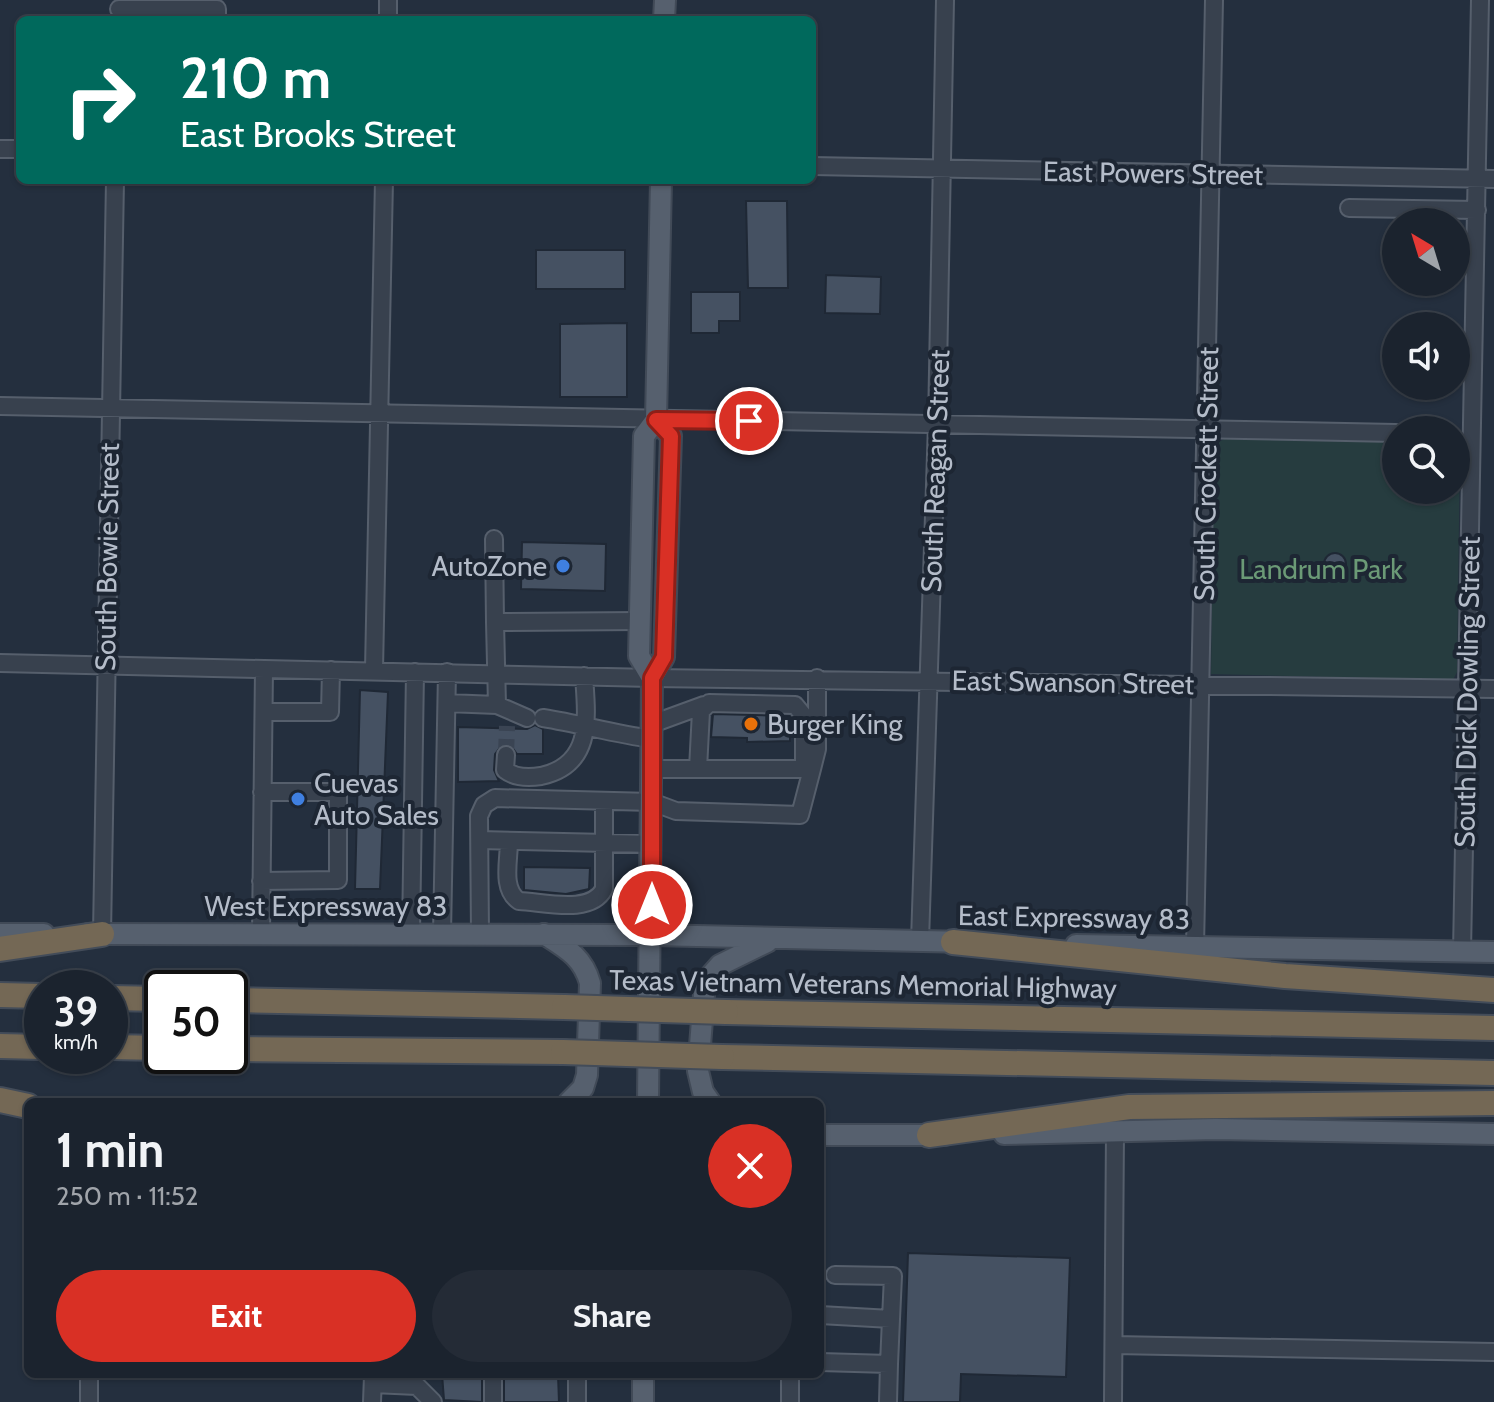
<!DOCTYPE html>
<html lang="en">
<head>
<meta charset="utf-8">
<style>
  body { margin:0; font-family:Cabin,sans-serif; background:#242b36; color:#f1f3f6; height:100vh; display:flex; flex-direction:column; font-size:30px; white-space:nowrap }
  * { box-sizing:border-box; margin:0 }
  p { font-size:26px; color:#a0a4aa }
  .icon { flex:none; width:44px; height:44px; fill:none; stroke:currentColor; stroke-width:2; stroke-linecap:round; stroke-linejoin:round }
  .map { position:relative; flex:1; overflow:hidden }
  .panel { position:absolute; left:24px; top:1098px; width:800px; height:280px; display:flex; flex-direction:column; background:#1b232e; border-radius:12px; box-shadow:0 2px 6px #0004,0 0 0 2px #39404a }
  .panel>* { flex:none }
  .banner { position:absolute; left:16px; top:16px; width:800px; height:168px; border-radius:12px; box-shadow:0 2px 6px #0004,0 0 0 2px #39404a; background:#00695c; color:#fff; overflow:hidden }
  .needle { width:52px; rotate:322deg }
  .tools { position:absolute; left:1382px; top:208px; display:grid; gap:16px }
  .tools a { display:grid; place-items:center; width:88px; height:88px; border-radius:50%; background:#1b232e; box-shadow:0 2px 6px #0004,0 0 0 2px #39404a; font-size:40px }
  .speed { position:absolute; left:24px; top:970px; display:flex; gap:16px; font-size:40px; font-weight:700; text-align:center }
  .speed>* { display:grid; place-content:center; width:104px; height:104px; border-radius:50%; background:#1b232e; box-shadow:0 2px 6px #0004,0 0 0 2px #39404a; line-height:1 }
  .speed small { font-size:20px; font-weight:400 }
  .speed .limit { border:4px solid #111; border-radius:12px; background:#fff; color:#111 }
  .pin { position:absolute; display:grid; place-items:center; width:68px; height:68px; color:#fff; margin:-34px; border:4px solid #fff; border-radius:50%; box-shadow:0 2px 8px #0007 }
  .me { position:absolute; width:88px; margin:-44px; rotate:0deg; stroke-linejoin:round; filter:drop-shadow(0 0 6px #0008) }
  .turn { display:flex; align-items:center; gap:28px; height:168px; padding:0 32px; font-size:36px }
  .turn .icon { width:104px; height:104px; stroke-width:2.5 }
  .turn b { display:block; font-size:56px; line-height:68px }
  .round { display:grid; place-items:center; flex:none; width:84px; height:84px; border-radius:42px; background:#242b36 }
  .headline { display:flex; align-items:center; justify-content:space-between; height:136px; padding:0 32px }
  h1 { font-size:48px; font-weight:800; line-height:60px }
  .button { display:flex; gap:16px; margin-top:auto; padding:16px 32px }
  .button a { flex:1; height:92px; border-radius:48px; background:#d93025; color:#fff; font-size:32px; font-weight:800; line-height:92px; text-align:center }
  .button a+a { background:#242b36; color:#f1f3f6 }
  .map>svg:first-child { display:block }
  .green { fill:#263c3f }
  .building { fill:#455162; stroke:#1f2835; stroke-width:2 }
  .lines { fill:none; stroke-linecap:round; stroke-linejoin:round }
  .minor-tunnel { stroke:#3a4453; stroke-width:16; stroke-dasharray:16 8; stroke-linecap:butt }
  .minor-casing { stroke:#565f6c; stroke-width:20 }
  .major-casing { stroke:#414a57; stroke-width:24 }
  .highway-casing { stroke:#434c59; stroke-width:28 }
  .minor { stroke:#38414e; stroke-width:16 }
  .major { stroke:#56606e; stroke-width:20 }
  .highway { stroke:#746855; stroke-width:24 }
  .highway-bridge-casing { stroke:#434c59; stroke-width:28; stroke-linecap:butt }
  .highway-bridge { stroke:#746855; stroke-width:24 }
  .route-casing { stroke:#8d1f18; stroke-width:20 }
  .route { stroke:#d93025; stroke-width:14 }
  .shop-dot { fill:#3f7fe0; stroke:#1d2633; stroke-width:3 }
  .food-dot { fill:#e8710a; stroke:#1d2633; stroke-width:3 }
  .labels { text-anchor:middle; stroke-width:8; stroke-linejoin:round; paint-order:stroke }
  .street-label { font-size:28px; fill:#b4bcc9; stroke:#1d2633 }
  .poi-label { font-size:28px; fill:#b4bcc9; stroke:#1d2633; text-anchor:start }
  .park-label { font-size:28px; fill:#6b9a76; stroke:#1d2633 }
</style>
</head>
<body>
<div class="map">
<svg width="1494" height="1402" viewBox="0 0 1494 1402">
  <rect width="100%" height="100%" fill="#242f3e"/>
  <!-- green -->
  <path class="green" d="M1224,439L1396,442V490H1456V445L1460,448L1457,672L1453,680L1211,674L1214,445Z"/>
  <!-- building -->
  <path class="building" d="M746,201H787L788,288H748Z
    M536,250H625V289H536Z
    M826,275L881,277L880,314L825,313Z
    M691,292H740V321H719V333H691Z
    M627,323V397H560V324Z
    M522,542L606,544L605,591L521,589Z
    M1324 564a11 11 0 1 1 22 0a11 11 0 1 1-22 0Z
    M360,690L388,692L380,889H355Z
    M713,714L790,716V741L747,742V738L711,737Z
    M535,725L543,729V754H517L511,746L502,745L495,754L494,770L499,781L458,782V727L527,729Z
    M524,867L590,868L589,889L566,894L524,890Z
    M908,1253L1070,1258L1066,1377L961,1374L960,1402H903Z
    M442,1374H482V1402L444,1400Z
    M504,1374H558L559,1402H504Z"/>
  <g class="lines">
    <!-- minor-tunnel -->
    <path class="minor-tunnel" d="M506,755L507,726"/>
    <!-- minor casing -->
    <g class="minor-casing">
      <path id="minor" d="M119,9H217V20
        M388,20V0
        M0,149H20
        M812,166L1494,179
        M1349,208L1477,210
        M0,406L1396,433
        M494,539L495,622
        M0,663L652,678L1494,689
        M374,670L384,180
        M447,703L497,705L527,718
        M497,705L495,622L640,621
        M264,712H330L331,670
        M543,718C581,724 614,734 652,739
        M652,724L704,705
        M506,755L505,770C515,778 528,778 541,776C593,765 587,718 584,676
        M652,769H812L817,749V678
        M698,769L701,711L709,703L795,705L804,716V769
        M480,840L652,844
        M509,841C509,861 501,889 519,901C544,902 591,915 604,889V801
        M261,881L338,880V792H262
        M102,934L115,180
        M261,934L264,669
        M411,934L415,672
        M442,934L447,672
        M480,934L479,816L484,805L495,798L652,802L676,811L800,815L812,769
        M920,941L937,424L945,0
        M1195,947L1214,0
        M1462,952L1480,0
        M835,1275L893,1276L891,1319
        M820,1315L891,1319L889,1364L820,1362
        M1114,1345L1494,1352
        M373,1384L417,1386L433,1402
        M89,1402V1374
        M372,1402L373,1376
        M493,1402V1374
        M577,1402V1374
        M790,1402V1374
        M888,1402L889,1364
        M1113,1402L1115,1131"/>
    </g>
    <!-- major casing -->
    <g class="major-casing">
      <path id="major" d="M664,20L665,0
        M652,678L639,656L644,436L656,420L661,180
        M0,934H44
        M88,934L652,935L968,942
        M544,934C566,948 583,957 590,983L587,1075L583,1088L569,1102
        M1076,945L1494,952
        M648,1102L652,678L664,657L671,436L656,420
        M710,1102L703,1092L698,1071L705,982L720,965L767,942
        M1004,1134L1216,1129L1494,1134
        M820,1135H944
        M643,1402V1374"/>
    </g>
    <!-- highway casing -->
    <g class="highway-casing">
      <path id="highway" d="M953,942L1285,976L1494,990
        M0,949L102,934
        M0,995L42,996
        M110,998L162,999
        M230,1000L564,1007
        M726,1012L1494,1028
        M0,1046L42,1047
        M110,1047L162,1048
        M230,1049L563,1052
        M722,1057L1494,1073
        M0,1100L28,1106
        M929,1135L1129,1107L1494,1103"/>
    </g>
    <!-- minor -->
    <use href="#minor" class="minor"/>
    <!-- major -->
    <use href="#major" class="major"/>
    <!-- highway -->
    <use href="#highway" class="highway"/>
    <!-- highway-bridge casing -->
    <g class="highway-bridge-casing">
      <path id="highway-bridge" d="M564,1007L726,1012
        M563,1052L722,1057"/>
    </g>
    <!-- highway-bridge -->
    <use href="#highway-bridge" class="highway-bridge"/>
  </g>
  <g class="lines">
    <!-- route casing -->
    <g class="route-casing">
      <path id="route" d="M652,905V678L664,657L671,436L656,420L749,421"/>
    </g>
    <!-- route -->
    <use href="#route" class="route"/>
  </g>
  <!-- markers -->
  <g class="shop-dot">
    <circle cx="563" cy="566" r="8"/>
    <circle cx="298" cy="799" r="8"/>
  </g>
  <circle class="food-dot" cx="751" cy="724" r="8"/>
  <g class="labels">
    <!-- street labels -->
    <g class="street-label">
      <text transform="translate(1153 173) rotate(1)" y="10">East Powers Street</text>
      <text transform="translate(935 471) rotate(-88)" y="10">South Reagan Street</text>
      <text transform="translate(1206 474) rotate(-89)" y="10">South Crockett Street</text>
      <text transform="translate(107 557) rotate(-89)" y="10">South Bowie Street</text>
      <text transform="translate(1073 682) rotate(1)" y="10">East Swanson Street</text>
      <text transform="translate(1467 692) rotate(-89)" y="10">South Dick Dowling Street</text>
      <text x="326" y="916">West Expressway 83</text>
      <text transform="translate(1074 917) rotate(1)" y="10">East Expressway 83</text>
      <text transform="translate(863 984) rotate(1)" y="10">Texas Vietnam Veterans Memorial Highway</text>
    </g>
    <!-- poi labels -->
    <g class="poi-label">
      <text x="547" y="576" text-anchor="end">AutoZone</text>
      <text x="767" y="734">Burger King</text>
      <text x="314" y="793">Cuevas<tspan x="314" dy="32">Auto Sales</tspan></text>
    </g>
    <!-- park labels -->
    <g class="park-label">
      <text x="1321" y="579">Landrum Park</text>
    </g>
  </g>
</svg>
<div class="tools">
<a><svg class="needle" viewBox="-14 -14 28 28"><path d="M0-13l5 13h-10z" fill="#e53935"/><path d="M0 13l5-13h-10z" fill="#a0a4aa"/></svg></a>
<a><svg class="icon" aria-label="sound" viewBox="0 0 24 24"><path d="M4 9h4l5-4v14l-5-4H4zM17 9q2 3 0 6"/></svg></a>
<a><svg class="icon" aria-label="search" viewBox="0 0 24 24"><circle cx="10" cy="10" r="6"/><path d="M15 15l6 6"/></svg></a>
</div>
<div class="speed"><div>39<small>km/h</small></div><div class="limit">50</div></div>
<div class="pin" style="left:749px;top:421px;background:#d93025"><svg class="icon" aria-label="arrive" viewBox="0 0 24 24"><path d="M6 21V4h12l-3 4 3 4H6"/></svg></div>
<svg class="me" style="left:652px;top:905px" viewBox="-20 -20 40 40"><circle r="17" fill="#d93025" stroke="#fff" stroke-width="3"/><path d="M0-11L8 9 0 5-8 9z" fill="#fff"/></svg>
<div class="banner">
<div class="turn"><svg class="icon" aria-label="right" viewBox="0 0 24 24"><path d="M7 20v-9h11M14 6l5 5-5 5"/></svg><div><b>210 m</b>East Brooks Street</div></div>
</div>
<section class="panel">
<div class="headline"><div><h1>1 min</h1><p>250 m · 11:52</p></div><a class="round" style="background:#d93025;color:#fff"><svg class="icon" aria-label="close" viewBox="0 0 24 24"><path d="M6 6l12 12M18 6L6 18"/></svg></a></div>
<div class="button"><a>Exit</a><a>Share</a></div>
</section>
</div>
</body>
</html>
